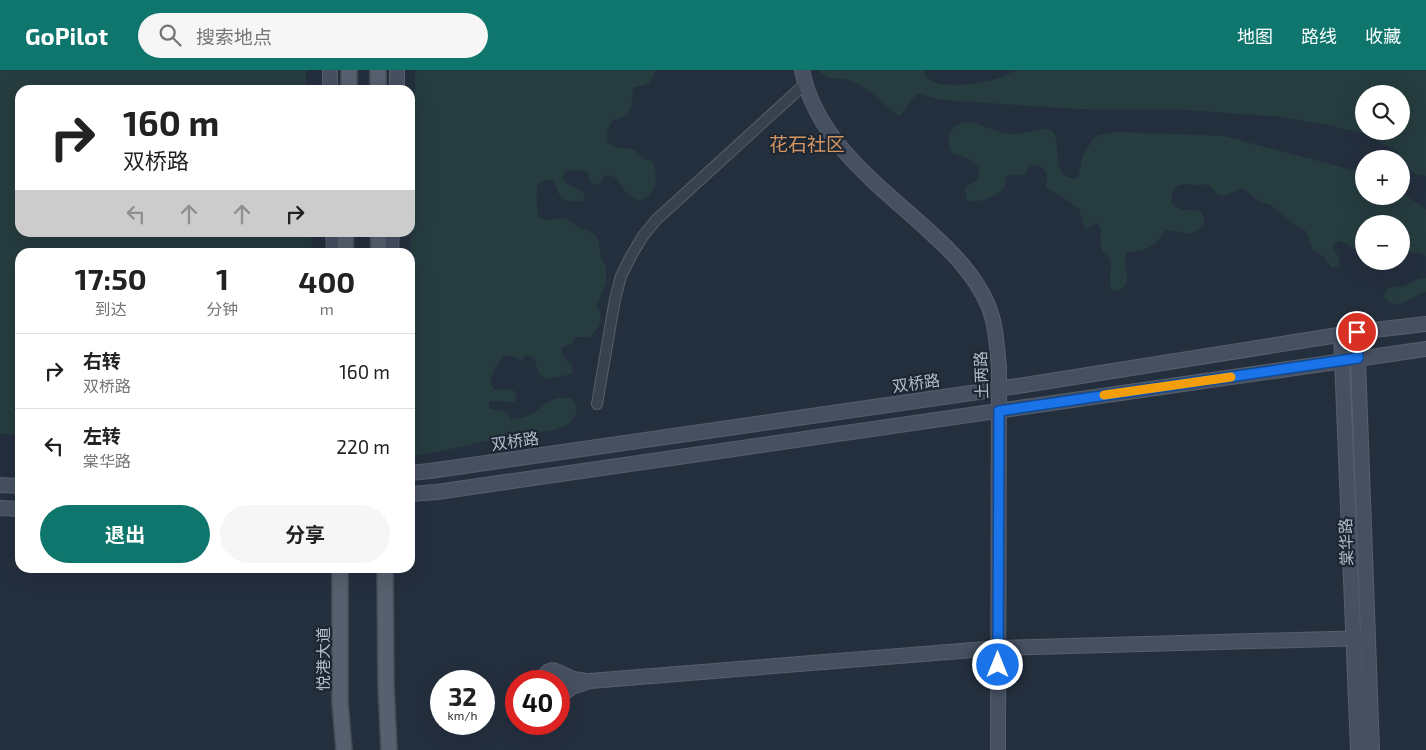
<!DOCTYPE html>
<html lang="zh">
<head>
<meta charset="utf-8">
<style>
  body { margin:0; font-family:"Exo 2","Noto Sans SC",sans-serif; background:#f6f6f6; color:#222; height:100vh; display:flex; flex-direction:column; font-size:19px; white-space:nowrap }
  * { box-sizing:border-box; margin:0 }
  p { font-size:16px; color:#767676 }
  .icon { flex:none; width:28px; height:28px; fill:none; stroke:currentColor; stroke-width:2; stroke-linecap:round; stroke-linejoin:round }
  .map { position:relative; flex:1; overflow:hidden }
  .sheet { position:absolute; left:15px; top:178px; width:400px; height:325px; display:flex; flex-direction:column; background:#fff; border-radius:15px; box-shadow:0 5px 20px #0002 }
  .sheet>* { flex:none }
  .top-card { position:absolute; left:15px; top:15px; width:400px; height:152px; border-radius:15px; box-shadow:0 5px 20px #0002; background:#fff; color:#222; overflow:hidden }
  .controls { position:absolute; left:1355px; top:15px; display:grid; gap:10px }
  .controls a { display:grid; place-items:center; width:55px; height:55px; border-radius:50%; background:#fff; box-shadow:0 5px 20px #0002; font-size:25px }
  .speed { position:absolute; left:430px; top:600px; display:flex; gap:10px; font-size:25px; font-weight:700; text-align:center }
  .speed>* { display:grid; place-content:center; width:65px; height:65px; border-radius:50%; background:#fff; box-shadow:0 5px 20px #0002; line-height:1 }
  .speed small { font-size:12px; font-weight:400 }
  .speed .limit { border:8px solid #d22; background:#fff; color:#111 }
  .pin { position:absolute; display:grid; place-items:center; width:42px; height:42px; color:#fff; margin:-21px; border:2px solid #fff; border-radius:50%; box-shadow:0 1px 5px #0007 }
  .me { position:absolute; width:55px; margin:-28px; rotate:0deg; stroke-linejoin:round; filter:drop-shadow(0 0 4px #0008) }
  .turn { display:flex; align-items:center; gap:18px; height:105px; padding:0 25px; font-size:22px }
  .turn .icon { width:65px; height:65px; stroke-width:2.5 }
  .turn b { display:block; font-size:35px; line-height:42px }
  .lanes { display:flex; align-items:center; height:48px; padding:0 25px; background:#0003; justify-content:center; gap:25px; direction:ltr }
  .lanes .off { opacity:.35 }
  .eta { display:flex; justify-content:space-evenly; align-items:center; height:85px; text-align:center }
  .eta b { font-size:30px; font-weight:700; line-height:35px }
  .cta { display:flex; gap:10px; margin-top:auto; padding:10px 25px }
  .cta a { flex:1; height:58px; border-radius:30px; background:#0f766e; color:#fff; font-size:20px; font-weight:700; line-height:58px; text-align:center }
  .cta a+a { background:#f6f6f6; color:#222 }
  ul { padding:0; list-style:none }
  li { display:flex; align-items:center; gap:15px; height:75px; padding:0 25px; border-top:1px solid #e0e0e0 }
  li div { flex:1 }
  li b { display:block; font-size:19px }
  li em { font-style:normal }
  header { display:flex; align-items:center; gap:30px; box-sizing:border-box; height:70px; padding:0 25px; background:#0f766e; color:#fff }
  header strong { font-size:24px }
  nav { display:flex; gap:28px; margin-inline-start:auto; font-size:18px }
  .search { width:350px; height:45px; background:#f6f6f6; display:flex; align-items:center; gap:12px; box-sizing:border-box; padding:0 18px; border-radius:28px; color:#767676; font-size:19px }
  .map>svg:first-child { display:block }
  .green { fill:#263c3f; fill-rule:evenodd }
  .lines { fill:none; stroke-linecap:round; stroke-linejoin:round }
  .street-casing { stroke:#565f6c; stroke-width:12 }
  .secondary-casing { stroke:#565f6c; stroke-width:16 }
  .primary-casing { stroke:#414a57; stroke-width:18 }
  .street { stroke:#38414e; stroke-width:10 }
  .secondary { stroke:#465061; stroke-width:14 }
  .primary { stroke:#56606e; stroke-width:15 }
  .route-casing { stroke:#114b97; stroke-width:12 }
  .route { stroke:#1a73e8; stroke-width:9 }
  .slow { stroke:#f59e0b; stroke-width:9 }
  .labels { text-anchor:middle; stroke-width:4.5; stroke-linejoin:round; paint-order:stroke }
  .street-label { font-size:16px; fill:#b4bcc9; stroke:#1d2633 }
  .quarter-label { font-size:19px; fill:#d59563; stroke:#1d2633 }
</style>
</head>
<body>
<header>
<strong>GoPilot</strong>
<div class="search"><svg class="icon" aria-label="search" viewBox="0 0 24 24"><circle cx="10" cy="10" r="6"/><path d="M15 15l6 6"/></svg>搜索地点</div>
<nav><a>地图</a><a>路线</a><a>收藏</a></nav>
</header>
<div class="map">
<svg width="1426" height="680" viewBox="0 0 1426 680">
  <rect width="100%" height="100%" fill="#242f3e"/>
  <!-- green -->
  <path class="green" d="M0,0H306V20H20V162L311,163L312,182H20V364H0Z
    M415,0H656L650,13L633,18C631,35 635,46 614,50C607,58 606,63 608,73C619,81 620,76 631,79C641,82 640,90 652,91C660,107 656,126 638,131L626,122L616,108L609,105L603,107L600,114L595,115L590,111L588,102L580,100L564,101L563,109L569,115L583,122L585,130L578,132L561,129L554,111L546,110L538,114C536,125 536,137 539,148L548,150L566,148L580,158L588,160L595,165L599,172L601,188L606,196V213L597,235C604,249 601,257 590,267H575L571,274L562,277L561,284L573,296L572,304L546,309L539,304L534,287L526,285L521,291L514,287L505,285C497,293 492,302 490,314L495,320L512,319L517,325L514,332C505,332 498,329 489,332L490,339L506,342L511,349C532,349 538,337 554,329C559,327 565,328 571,328L577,335C577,344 573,352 564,356C556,361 523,364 512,366C478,372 445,382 410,386V182L414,94Z
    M818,0H924C925,2 925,6 927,7C938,21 984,13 999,8C1005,6 1011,2 1017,0H1426V106L1416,104L1408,98L1398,82L1365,64L1332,56L1282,47L1186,40L1076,39L942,30L918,24C908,31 908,38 899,46C882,34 871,18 851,11C837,6 831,13 818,0ZM1364,24H1401V61H1364Z
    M967,52C983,53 998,65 1015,64C1024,64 1046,56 1052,61C1064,70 1047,111 1078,108L1083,85L1094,68L1099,65L1116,62L1224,66L1364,103V126H1401V123L1426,139V186L1420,183L1408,182L1401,188V154H1364V184L1340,171L1335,172L1333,178L1340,190L1338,196L1332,198L1324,187L1313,180L1305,160L1294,154L1271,135L1260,132L1245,120L1239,119L1224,126L1218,125L1208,114C1196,117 1186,111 1175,117L1172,123L1171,132C1182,145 1189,137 1201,142L1204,149V155C1187,170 1184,161 1166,160L1155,174L1146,179L1127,183C1119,198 1138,211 1117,221L1111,219L1110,211L1111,189C1098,180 1100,172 1101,158L1096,153L1085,160L1079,139C1074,134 1052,120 1046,118L1047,104C1042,97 1037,93 1029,95L1027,101L1024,106L1011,104L1006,107C1006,111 1006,115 1003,119C998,127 976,134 967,130L965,118L969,115L978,110L979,97L967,88L952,83C945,67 949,55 967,52Z
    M1426,208V222C1412,226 1396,244 1384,227L1385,222L1388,218L1405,216L1416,210Z"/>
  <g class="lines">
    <!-- street casing -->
    <g class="street-casing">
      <path id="street" d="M597,334L615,229L621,206L631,186L643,166L656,150L805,14"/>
    </g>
    <!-- secondary casing -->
    <g class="secondary-casing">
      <path id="secondary" d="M330,0V20
        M802,0C816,71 879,115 929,161C953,183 975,205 988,235C996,254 997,277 999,298L998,680
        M397,20V0
        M333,162L334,182
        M391,182L392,162
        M1357,262L1372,680
        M1341,265L1358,680
        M410,403L430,401L999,319L1357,262L1426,254
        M0,415L20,416
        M410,424L437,422L1426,279
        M0,438L20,439
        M542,611C550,591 559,604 571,608C576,610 582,610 587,611
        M559,627L572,617L590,611L998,578L1367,568"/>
    </g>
    <!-- primary casing -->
    <g class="primary-casing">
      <path id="primary" d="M349,20V0
        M378,20V0
        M378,162L379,182
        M345,182L346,162
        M340,498V632L344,680
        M385,498L386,616L389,680"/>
    </g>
    <!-- street -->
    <use href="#street" class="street"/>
    <!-- secondary -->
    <use href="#secondary" class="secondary"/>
    <!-- primary -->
    <use href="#primary" class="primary"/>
  </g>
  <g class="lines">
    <!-- route casing -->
    <g class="route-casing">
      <path id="route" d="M998,595L999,341L1358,288L1357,262"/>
    </g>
    <!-- route -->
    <use href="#route" class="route"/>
    <!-- slow -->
    <path class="slow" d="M1104,325L1231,307"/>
  </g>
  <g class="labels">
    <!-- street labels -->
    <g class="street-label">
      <text transform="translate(981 305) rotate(-92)" y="6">土两路</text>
      <text transform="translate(916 313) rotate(-8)" y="6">双桥路</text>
      <text transform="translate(515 371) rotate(-8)" y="6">双桥路</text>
      <text transform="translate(1346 472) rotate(-92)" y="6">棠华路</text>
      <text transform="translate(323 589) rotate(-90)" y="6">悦港大道</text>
    </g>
    <!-- quarter labels -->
    <g class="quarter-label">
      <text x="807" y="81">花石社区</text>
    </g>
  </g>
</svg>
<div class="controls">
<a><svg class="icon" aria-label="search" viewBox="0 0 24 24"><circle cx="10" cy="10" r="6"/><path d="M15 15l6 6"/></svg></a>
<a>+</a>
<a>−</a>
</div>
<div class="speed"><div>32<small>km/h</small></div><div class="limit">40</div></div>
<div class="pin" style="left:1357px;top:262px;background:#d93025"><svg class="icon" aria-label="arrive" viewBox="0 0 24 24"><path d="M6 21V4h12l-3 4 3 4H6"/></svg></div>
<svg class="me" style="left:998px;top:595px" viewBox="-20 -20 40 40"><circle r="17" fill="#1a73e8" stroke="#fff" stroke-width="3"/><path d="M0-11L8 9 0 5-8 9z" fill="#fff"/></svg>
<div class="top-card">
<div class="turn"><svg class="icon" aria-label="right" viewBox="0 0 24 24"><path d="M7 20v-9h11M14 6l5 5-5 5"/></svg><div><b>160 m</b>双桥路</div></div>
<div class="lanes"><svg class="icon off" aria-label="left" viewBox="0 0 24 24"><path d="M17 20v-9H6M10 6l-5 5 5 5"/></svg><svg class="icon off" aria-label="ahead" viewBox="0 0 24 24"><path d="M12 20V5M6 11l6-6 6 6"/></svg><svg class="icon off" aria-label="ahead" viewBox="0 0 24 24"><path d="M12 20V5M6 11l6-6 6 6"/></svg><svg class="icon" aria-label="right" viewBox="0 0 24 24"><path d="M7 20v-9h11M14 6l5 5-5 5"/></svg></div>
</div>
<section class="sheet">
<div class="eta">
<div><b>17:50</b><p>到达</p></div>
<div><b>1</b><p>分钟</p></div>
<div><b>400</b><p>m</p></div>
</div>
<ul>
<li><svg class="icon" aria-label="right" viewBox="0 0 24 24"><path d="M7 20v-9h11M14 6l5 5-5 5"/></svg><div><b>右转</b><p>双桥路</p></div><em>160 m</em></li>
<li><svg class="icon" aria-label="left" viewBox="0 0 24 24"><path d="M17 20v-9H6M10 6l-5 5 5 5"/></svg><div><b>左转</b><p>棠华路</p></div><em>220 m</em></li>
</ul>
<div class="cta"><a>退出</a><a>分享</a></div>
</section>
</div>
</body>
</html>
